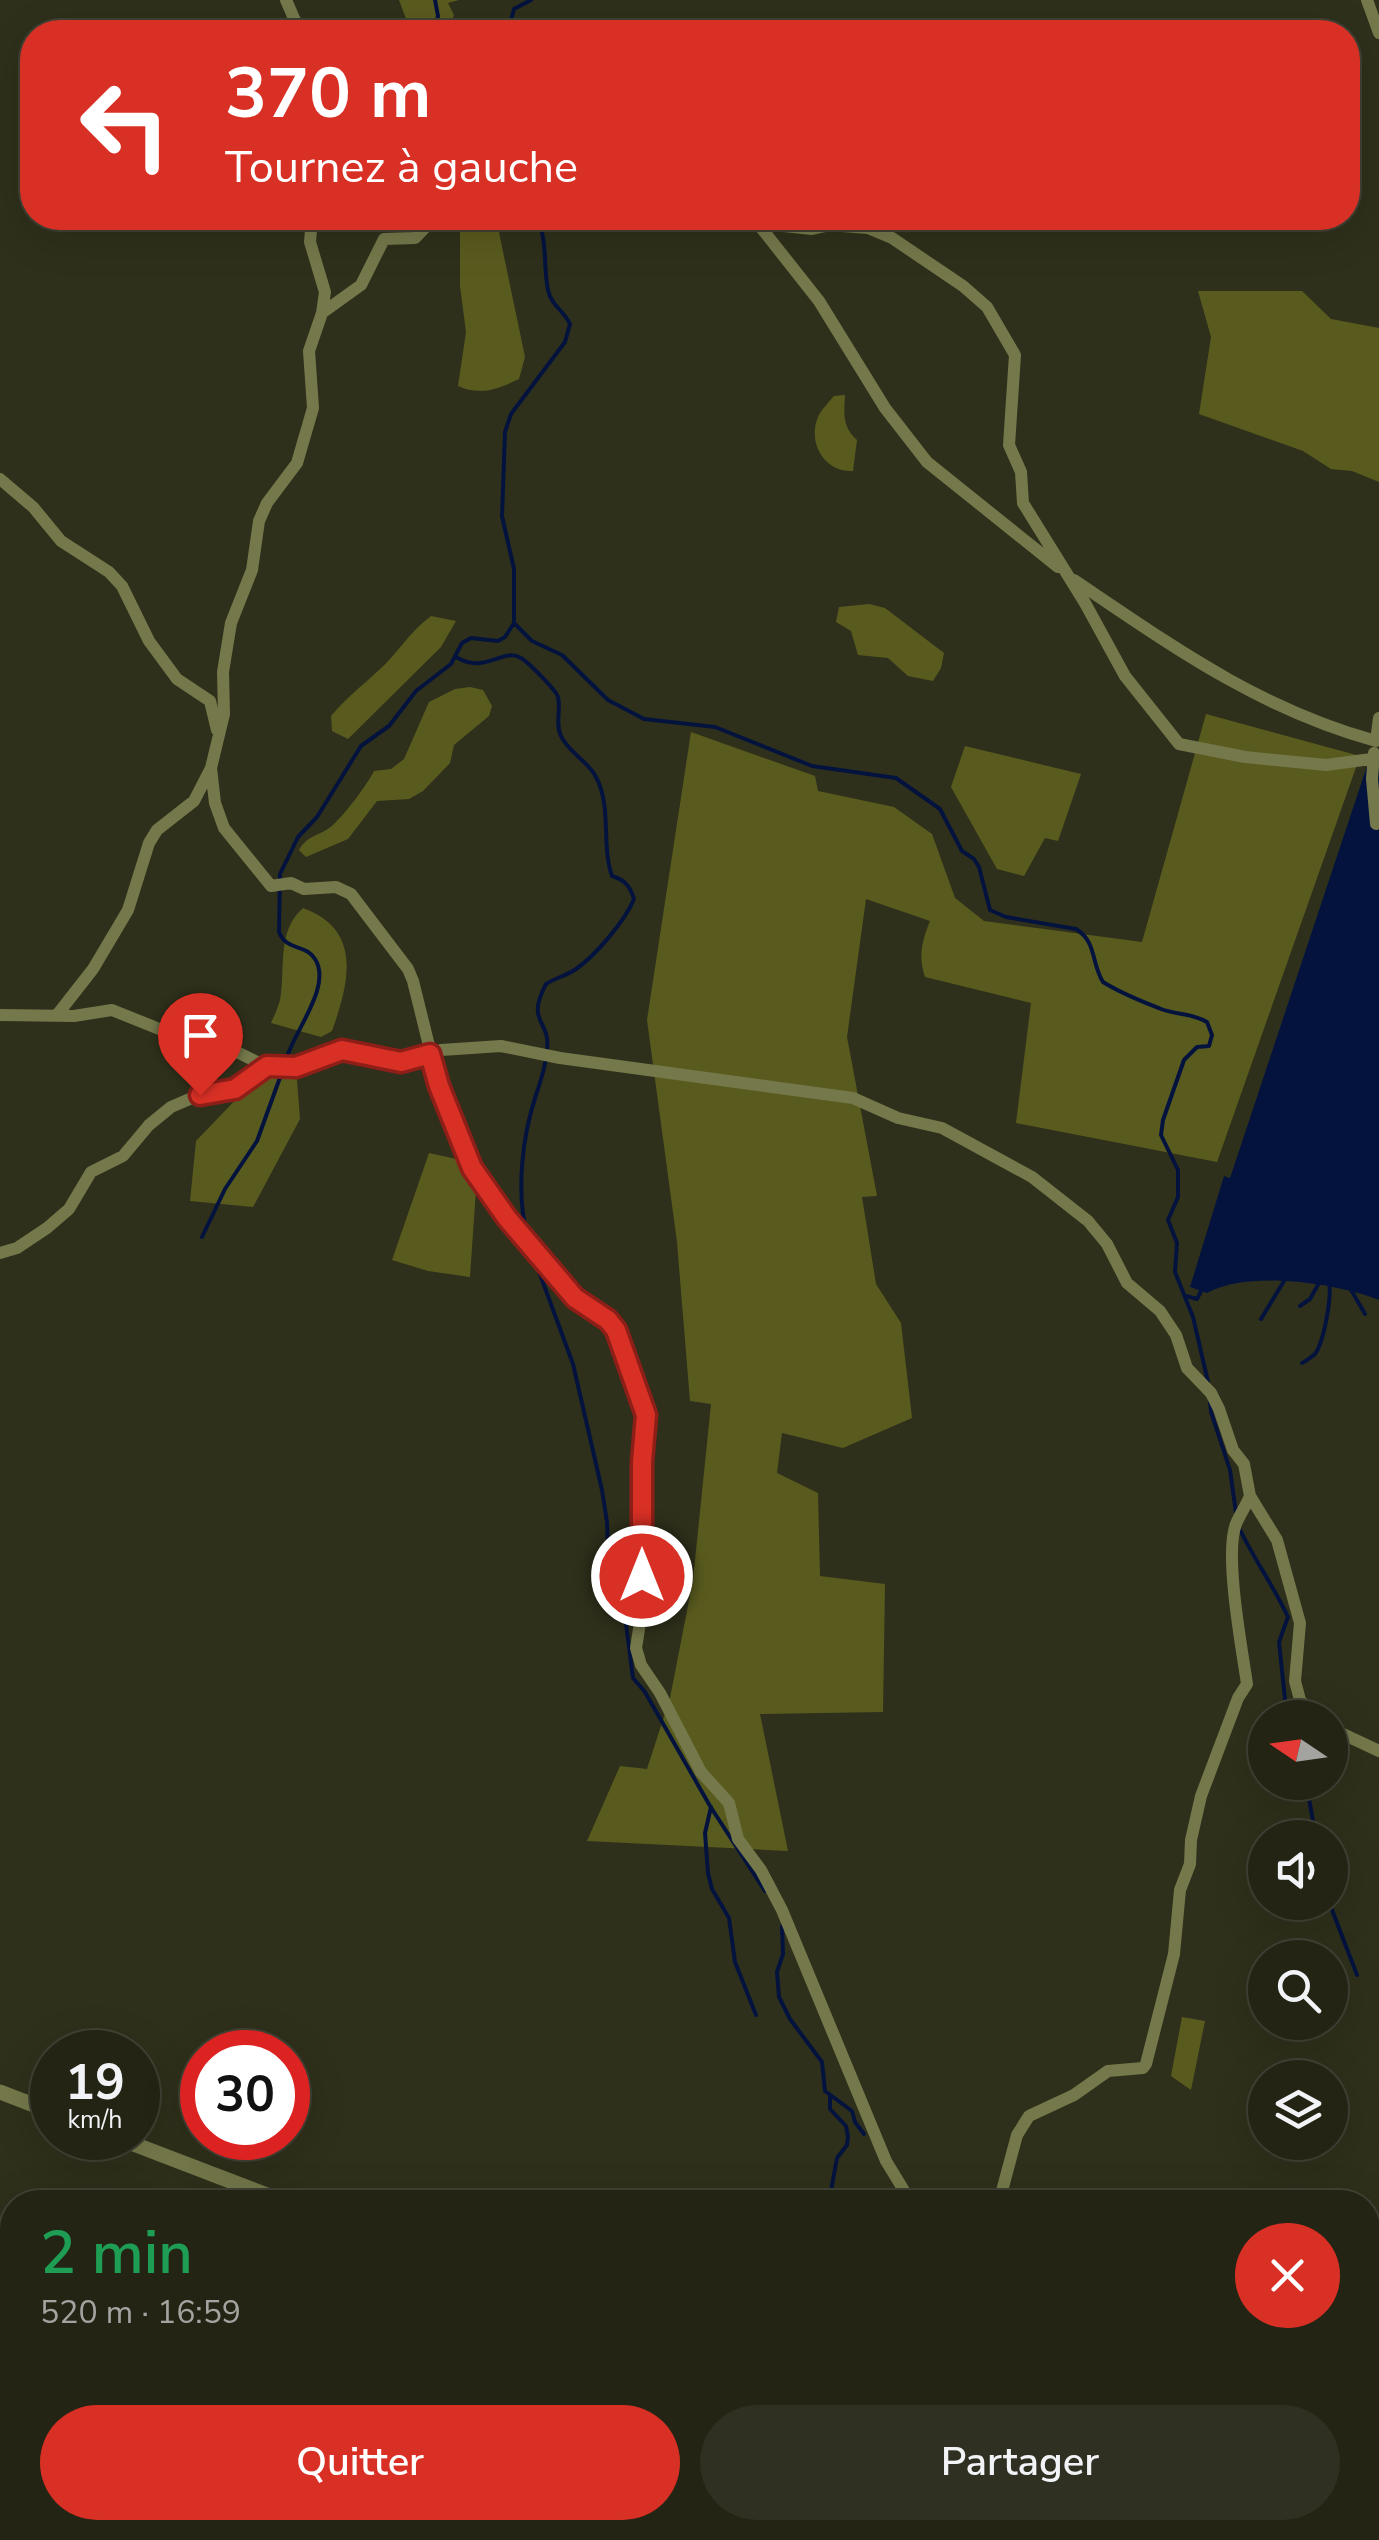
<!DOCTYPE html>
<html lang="fr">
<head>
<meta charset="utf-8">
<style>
  body { margin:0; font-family:"Nunito Sans",sans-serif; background:#2f3022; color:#f1f3f6; height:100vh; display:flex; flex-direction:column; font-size:38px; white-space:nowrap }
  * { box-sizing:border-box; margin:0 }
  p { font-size:32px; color:#a3a4a0 }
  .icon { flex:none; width:55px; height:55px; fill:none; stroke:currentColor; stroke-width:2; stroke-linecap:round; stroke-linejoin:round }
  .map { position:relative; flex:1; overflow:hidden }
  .panel { position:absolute; left:0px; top:2190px; width:1380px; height:350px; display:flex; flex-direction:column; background:#232414; border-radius:40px 40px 0 0; box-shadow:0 10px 40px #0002,0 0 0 2px #404134 }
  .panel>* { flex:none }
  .top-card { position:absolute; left:20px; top:20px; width:1340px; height:210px; border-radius:40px; box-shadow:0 10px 40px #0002,0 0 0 2px #404134; background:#d93025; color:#fff; overflow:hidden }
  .needle { width:65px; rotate:283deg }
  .fabs { position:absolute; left:1248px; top:1700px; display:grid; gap:20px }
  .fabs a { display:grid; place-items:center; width:100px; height:100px; border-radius:50%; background:#232414; box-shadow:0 10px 40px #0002,0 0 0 2px #404134; font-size:50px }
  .speed { position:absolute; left:30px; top:2030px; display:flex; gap:20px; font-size:50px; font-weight:700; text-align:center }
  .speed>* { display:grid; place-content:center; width:130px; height:130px; border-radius:50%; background:#232414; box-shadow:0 10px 40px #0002,0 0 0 2px #404134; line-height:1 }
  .speed small { font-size:25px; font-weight:400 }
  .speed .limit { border:15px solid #d22; background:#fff; color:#111 }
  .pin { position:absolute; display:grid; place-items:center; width:85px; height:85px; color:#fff; margin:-102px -42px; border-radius:50% 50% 50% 0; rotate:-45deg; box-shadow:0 0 10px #0007 }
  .pin .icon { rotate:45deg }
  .me { position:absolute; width:110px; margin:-55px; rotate:0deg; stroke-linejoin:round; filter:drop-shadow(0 0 8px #0008) }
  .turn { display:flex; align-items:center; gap:35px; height:210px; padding:0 40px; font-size:45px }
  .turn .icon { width:130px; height:130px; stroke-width:2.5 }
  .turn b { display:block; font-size:70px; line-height:85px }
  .round { display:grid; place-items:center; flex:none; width:105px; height:105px; border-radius:52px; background:#2f3022 }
  .headline { display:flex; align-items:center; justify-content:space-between; height:170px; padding:0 40px }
  h1 { font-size:60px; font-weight:600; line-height:75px; color:#1e9e55 }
  .button { display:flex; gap:20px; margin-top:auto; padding:20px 40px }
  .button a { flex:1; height:115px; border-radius:60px; background:#d93025; color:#fff; font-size:40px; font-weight:600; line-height:115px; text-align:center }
  .button a+a { background:#2f3022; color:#f1f3f6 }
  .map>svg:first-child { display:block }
  .green { fill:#595b1e }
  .water { fill:#04133e }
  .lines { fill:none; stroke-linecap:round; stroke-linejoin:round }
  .stream { stroke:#04133e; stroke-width:4 }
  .minor { stroke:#75784a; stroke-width:12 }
  .tertiary { stroke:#75784a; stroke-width:15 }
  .route-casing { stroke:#8d1f18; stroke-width:25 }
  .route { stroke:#d93025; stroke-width:18 }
</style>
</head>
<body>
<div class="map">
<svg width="1379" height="2540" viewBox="0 0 1379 2540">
  <rect width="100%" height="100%" fill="#2f301b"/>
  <!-- green -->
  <path class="green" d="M399,0H459L448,3L454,15L447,32H411Z
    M460,218H496L525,357L519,379C498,389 480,396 458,386L466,332L460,286Z
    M1198,291H1302L1331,319L1379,328V482L1352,471L1331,469L1303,451L1199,414L1211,337Z
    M845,395C844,414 842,427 857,440L853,471C825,473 807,443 818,417C821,410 829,402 834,396Z
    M869,604L885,608L944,653L941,668L933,681L908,676L888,658L858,655L851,631L836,622L839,607Z
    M431,616L456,621L441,647L348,739L332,731L331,716C346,698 362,686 379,670C398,653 410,631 431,616Z
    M470,687L483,690L492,706L489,716L454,745L450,763L423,791L409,799L377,801L348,839L306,857L299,850C308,834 321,836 333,825C345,814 367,785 374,771L391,769L404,759L429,702L455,689Z
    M1206,714L1360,756L1217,1162L1016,1123L1031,1003L925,977C918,956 922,941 930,921L866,899L847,1037L877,1196L862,1197L876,1284L901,1323L912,1418L843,1448L782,1433L777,1473L818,1493L820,1576L885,1584L883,1712L760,1714L788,1851L587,1841L620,1766L647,1769L670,1698L693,1580L711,1404L690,1401L677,1242L647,1020L691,732L815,776L818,791L894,807L932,834L955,898L984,921L1142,942Z
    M965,746L1081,774L1058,841L1045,838L1024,876L997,869L951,787Z
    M303,908C363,930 349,983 332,1031L321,1037L271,1023C274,1016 278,1008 280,1000C286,968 276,932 303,908Z
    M267,1067H296L300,1119L253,1207L190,1201L196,1141Z
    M429,1153L461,1160L477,1175L470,1277L428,1271L392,1260Z
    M1182,2017L1205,2021L1191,2090L1171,2076Z"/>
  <!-- water -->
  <path class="water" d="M1379,761V1300C1335,1283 1250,1270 1207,1293L1190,1287L1224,1176L1230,1178L1368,763Z"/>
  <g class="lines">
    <!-- stream -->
    <path class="stream" d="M434,32L438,16L435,0
      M508,32L514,9L531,0
      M514,623L532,641L562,655L608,700L644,719L715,727L812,766L896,778L940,809L962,851L974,859L979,867L990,910L1006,917L1076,929C1097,942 1091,963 1103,982C1122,994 1141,1001 1161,1009C1177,1015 1192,1013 1207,1022L1212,1035L1209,1046L1197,1047L1184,1060L1163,1120L1161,1135L1178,1170V1197L1168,1220L1177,1243L1175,1272L1193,1317L1208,1382
      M456,657C486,675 502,647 521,658C528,662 556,690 558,697C561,710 555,724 561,736C568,752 588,761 596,777C612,807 601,844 612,876C625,880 630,886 634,899C625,921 595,956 576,969C566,976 555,978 546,984C525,1024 551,1019 547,1050C546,1066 541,1080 536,1095C522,1137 516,1192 527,1235
      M285,1063C292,1033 333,987 315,959C306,944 286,951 279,932L280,874L298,837L317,817L361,746L389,726L416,691L451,664L462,643L471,638L498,641L505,637L514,623V569L502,516L505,432L511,414L565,342L570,324C564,311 551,305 548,290C543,266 548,241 537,218
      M202,1237L225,1189L257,1141L282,1072
      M534,1258L573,1364L602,1490L607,1522L609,1576L625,1616L633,1678L645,1692L710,1806L765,1891
      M1350,1288L1365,1314
      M1186,1296L1197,1299L1201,1291
      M1300,1306L1310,1299L1319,1283
      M1261,1319L1284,1281
      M1302,1363C1303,1363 1314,1355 1315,1354C1324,1342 1332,1296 1329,1283
      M1210,1402L1211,1412L1230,1470L1236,1513
      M1239,1528C1254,1559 1273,1585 1288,1617L1279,1642L1287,1718
      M1306,1782L1316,1838
      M711,1807L705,1833L708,1873L712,1889L729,1918L735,1962L756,2015
      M1329,1902L1357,1975
      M782,1926L783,1954L777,1972L779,1997L790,2019L822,2062L825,2091L852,2111L855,2122L864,2134
      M829,2202L837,2158L847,2145L848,2137L846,2126L830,2109V2095"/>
    <!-- minor -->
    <path class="minor" d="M286,0L300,32
      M1367,0L1379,33
      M752,218L765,224L812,229L830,225L868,228L892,238L963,286L987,307L1015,355L1009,445L1021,472L1023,503L1085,603L1125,676L1179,744L1245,757L1326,765L1379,758
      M755,220L819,301L885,408L927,462L1058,567
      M322,313L361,285L384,239L415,238L434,218
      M0,479L33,507L61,541L109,572L122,586L149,641L177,679L210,701L217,730
      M1074,580C1172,646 1259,709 1376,741L1379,718
      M1374,753L1372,779L1376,824
      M211,768L215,803L224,828L271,886L291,883L304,889L336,887L351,894L373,923L408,969L413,981L439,1086L472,1168L507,1218L575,1298L608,1321L616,1331L646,1415L640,1543L644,1598L636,1648L641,1665L660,1693L701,1772L729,1803L738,1839L761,1870L782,1910L886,2161L911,2202
      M0,1015L74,1016L112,1010L209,1049L239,1053L267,1067H296L342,1050L401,1062L441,1050L501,1046L560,1058L853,1098L898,1118L942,1128L1032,1177L1088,1221L1107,1244L1127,1283L1160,1311L1176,1335L1187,1368L1211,1393L1219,1409L1233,1450L1244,1464L1250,1496L1277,1540L1300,1623L1295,1681L1300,1700L1316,1718
      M57,1015L93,969L128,910L149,843L157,830L194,801L211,768L224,714L223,672L231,623L252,570L259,521L267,503L297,463L313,408L309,351L322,313L325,292L310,242L312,218
      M0,1253L17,1248L47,1228L69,1209L91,1172L123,1156L149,1125L171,1107L199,1095L235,1089L267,1067
      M1330,1728L1379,1751
      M999,2202L1017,2135L1029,2116L1074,2095L1108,2071L1143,2068L1146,2064L1174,1954L1180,1890L1190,1864L1191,1840L1201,1796L1238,1698L1247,1684C1242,1649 1224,1554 1236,1524C1240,1514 1246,1506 1250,1496
      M846,2540L852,2528"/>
    <!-- tertiary -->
    <path class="tertiary" d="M0,2092L52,2112
      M118,2138L285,2202
      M1106,2528L1135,2540"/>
  </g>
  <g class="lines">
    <!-- route casing -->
    <g class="route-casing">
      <path id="route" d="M200,1095L235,1089L267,1066L296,1067L342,1050L401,1062L430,1054L439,1086L472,1168L507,1218L575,1298L608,1320L616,1330L646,1415L642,1462V1576"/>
    </g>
    <!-- route -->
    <use href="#route" class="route"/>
  </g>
</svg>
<div class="fabs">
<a><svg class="needle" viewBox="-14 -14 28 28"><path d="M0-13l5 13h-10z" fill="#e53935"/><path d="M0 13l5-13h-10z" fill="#a3a4a0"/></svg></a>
<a><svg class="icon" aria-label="sound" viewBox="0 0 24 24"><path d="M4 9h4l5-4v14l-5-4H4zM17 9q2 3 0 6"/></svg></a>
<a><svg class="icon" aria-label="search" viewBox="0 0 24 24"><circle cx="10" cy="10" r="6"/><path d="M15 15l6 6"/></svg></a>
<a><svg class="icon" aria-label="layers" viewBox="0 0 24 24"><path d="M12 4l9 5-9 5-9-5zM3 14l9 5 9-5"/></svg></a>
</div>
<div class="speed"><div>19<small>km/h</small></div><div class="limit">30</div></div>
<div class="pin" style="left:200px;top:1095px;background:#d93025"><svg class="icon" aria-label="arrive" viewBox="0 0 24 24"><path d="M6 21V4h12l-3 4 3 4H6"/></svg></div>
<svg class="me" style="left:642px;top:1576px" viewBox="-20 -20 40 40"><circle r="17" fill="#d93025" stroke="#fff" stroke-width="3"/><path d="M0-11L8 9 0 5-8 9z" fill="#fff"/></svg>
<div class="top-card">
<div class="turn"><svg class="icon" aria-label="left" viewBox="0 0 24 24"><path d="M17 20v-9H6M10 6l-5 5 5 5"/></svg><div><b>370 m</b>Tournez à gauche</div></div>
</div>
<section class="panel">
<div class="headline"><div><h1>2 min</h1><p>520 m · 16:59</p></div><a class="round" style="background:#d93025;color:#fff"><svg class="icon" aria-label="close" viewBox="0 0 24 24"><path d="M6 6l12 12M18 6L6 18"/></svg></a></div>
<div class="button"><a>Quitter</a><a>Partager</a></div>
</section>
</div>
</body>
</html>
